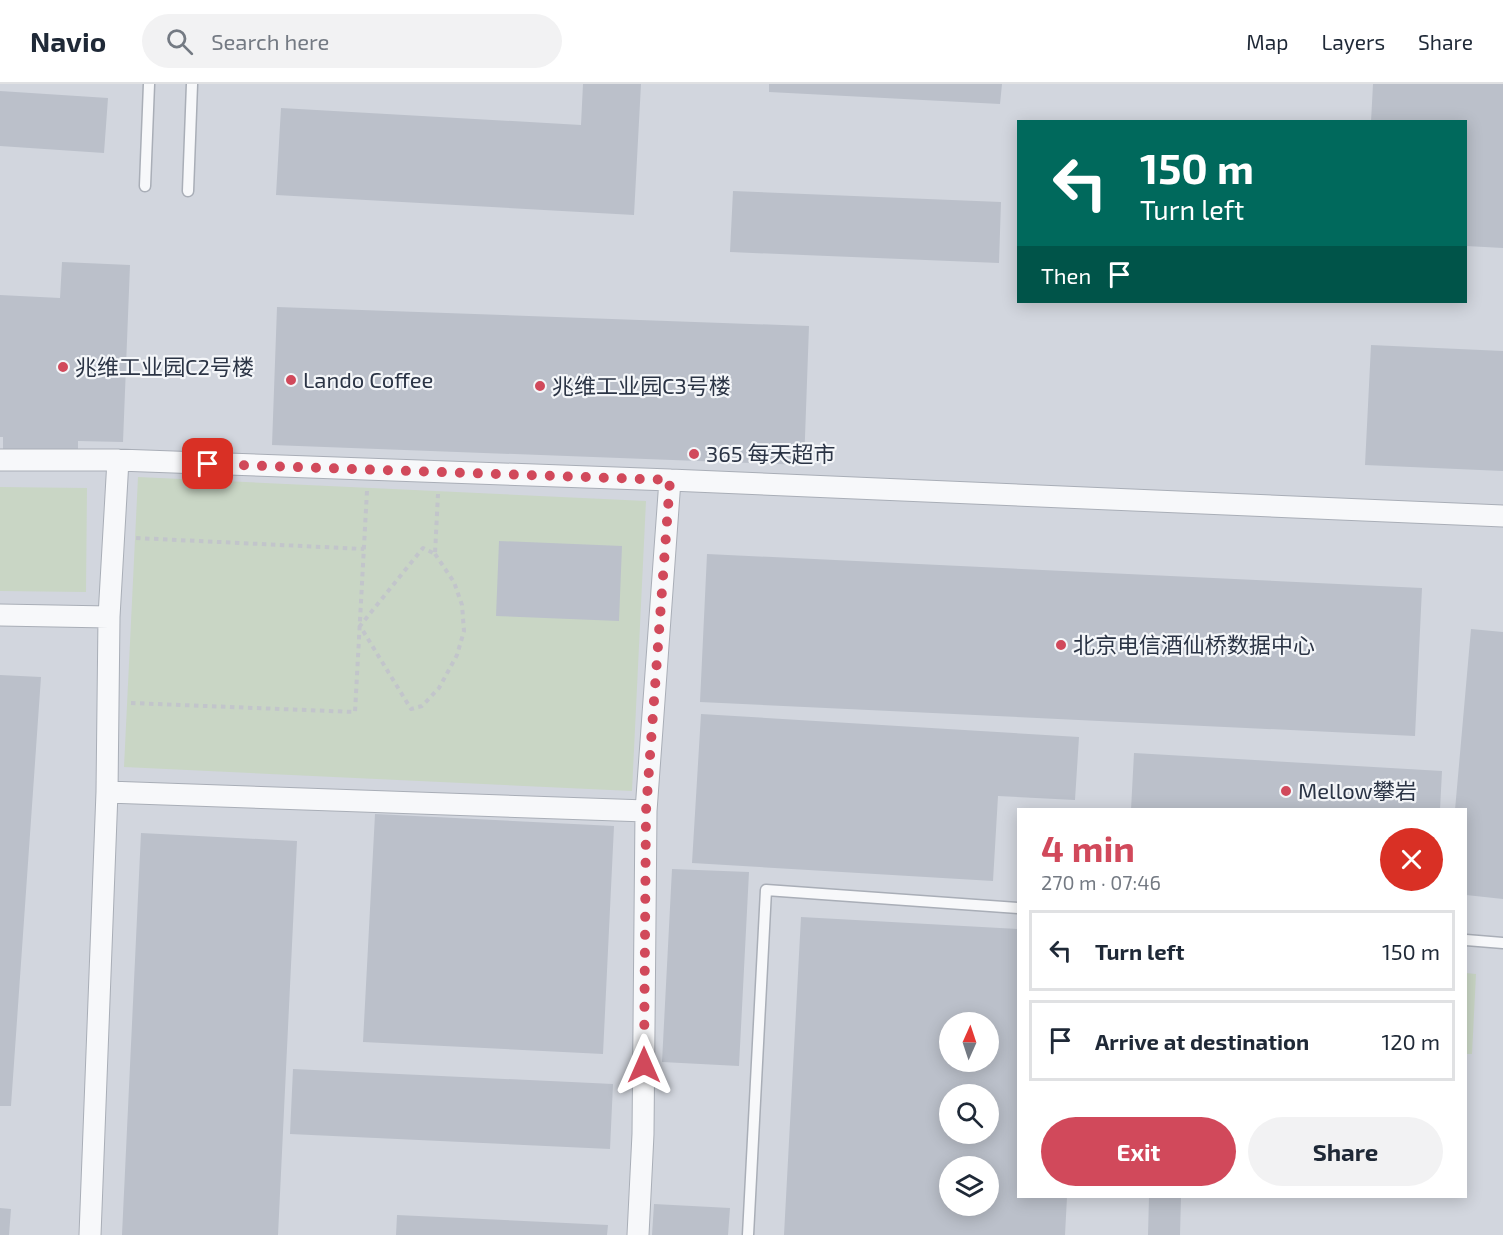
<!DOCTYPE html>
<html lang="en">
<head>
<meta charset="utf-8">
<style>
  body { margin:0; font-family:"Exo 2","Noto Sans SC",sans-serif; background:#f2f2f3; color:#1f2937; height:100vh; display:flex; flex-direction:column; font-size:22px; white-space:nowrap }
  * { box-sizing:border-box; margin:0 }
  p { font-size:20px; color:#747a83 }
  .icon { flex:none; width:33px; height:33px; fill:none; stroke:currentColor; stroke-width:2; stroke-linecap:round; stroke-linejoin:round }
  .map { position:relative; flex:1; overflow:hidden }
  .side { position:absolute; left:1017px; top:724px; width:450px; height:390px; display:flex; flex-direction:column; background:#fff; border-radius:0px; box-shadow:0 3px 15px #0003 }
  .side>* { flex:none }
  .banner { position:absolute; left:1017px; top:36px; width:450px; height:183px; border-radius:0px; box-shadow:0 3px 15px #0003; background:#00695c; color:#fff; overflow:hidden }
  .needle { width:39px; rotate:3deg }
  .fabs { position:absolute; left:939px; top:928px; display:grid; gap:12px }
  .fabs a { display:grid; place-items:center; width:60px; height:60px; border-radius:50%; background:#fff; box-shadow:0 3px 15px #0003; font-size:30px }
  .pin { position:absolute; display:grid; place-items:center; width:51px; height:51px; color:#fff; margin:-26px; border-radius:12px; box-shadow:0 3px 9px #0006 }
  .me { position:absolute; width:66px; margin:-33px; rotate:0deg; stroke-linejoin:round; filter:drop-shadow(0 0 4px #0008) }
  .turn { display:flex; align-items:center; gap:21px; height:126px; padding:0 24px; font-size:27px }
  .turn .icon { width:78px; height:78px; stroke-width:2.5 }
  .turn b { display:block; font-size:42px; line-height:51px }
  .then { display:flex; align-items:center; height:57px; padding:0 24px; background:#0003; gap:12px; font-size:22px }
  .round { display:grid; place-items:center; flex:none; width:63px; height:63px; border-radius:32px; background:#f2f2f3 }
  .summary { display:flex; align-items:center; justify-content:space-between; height:102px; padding:0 24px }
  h1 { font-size:36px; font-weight:700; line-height:45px; color:#d1495b }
  .primary-button { display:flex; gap:12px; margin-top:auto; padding:12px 24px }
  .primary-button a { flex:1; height:69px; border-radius:36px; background:#d1495b; color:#fff; font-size:24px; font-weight:700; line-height:69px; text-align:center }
  .primary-button a+a { background:#f2f2f3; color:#1f2937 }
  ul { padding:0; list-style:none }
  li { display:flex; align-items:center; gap:18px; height:81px; margin:0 12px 9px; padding:0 12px; border:3px solid #e0e1e3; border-radius:0px }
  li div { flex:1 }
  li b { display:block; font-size:22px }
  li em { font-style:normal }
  header { display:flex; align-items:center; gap:36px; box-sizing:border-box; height:84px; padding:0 30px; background:#fff; border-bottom:2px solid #e0e1e3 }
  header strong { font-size:28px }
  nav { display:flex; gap:33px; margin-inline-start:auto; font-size:21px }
  .search { width:420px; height:54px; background:#f2f2f3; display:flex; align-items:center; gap:15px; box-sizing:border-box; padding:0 21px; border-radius:33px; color:#747a83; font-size:22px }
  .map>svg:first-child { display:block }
  .built { fill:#d2d6de; fill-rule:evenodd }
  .green { fill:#c9d6c5 }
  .building { fill:#bbc0ca; fill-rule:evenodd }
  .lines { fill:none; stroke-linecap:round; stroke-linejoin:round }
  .service-casing { stroke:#a9aeb7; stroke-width:13 }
  .minor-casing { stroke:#a9aeb7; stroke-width:23 }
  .path { stroke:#c2c5cb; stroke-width:4; stroke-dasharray:4.5 4.5; stroke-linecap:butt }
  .service { stroke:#f7f8fa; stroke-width:10 }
  .minor { stroke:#f7f8fa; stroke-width:21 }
  .route { stroke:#d1495b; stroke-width:10; stroke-dasharray:0 18 }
  .poi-dot { fill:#d1495b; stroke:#f4f6f9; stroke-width:2 }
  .labels { text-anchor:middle; stroke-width:4.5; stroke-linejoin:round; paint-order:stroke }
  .poi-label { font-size:22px; fill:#2b3445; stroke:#f4f6f9; text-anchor:start }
</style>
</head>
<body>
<header>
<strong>Navio</strong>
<div class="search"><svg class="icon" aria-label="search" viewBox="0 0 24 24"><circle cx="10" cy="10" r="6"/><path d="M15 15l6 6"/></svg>Search here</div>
<nav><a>Map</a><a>Layers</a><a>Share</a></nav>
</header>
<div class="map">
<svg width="1503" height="1151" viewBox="0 0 1503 1151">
  <rect width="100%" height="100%" fill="#e4e7ec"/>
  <!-- built -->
  <path class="built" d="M0,0H1503V1151H0ZM1018,38H1466V218H1018ZM1018,726H1466V1113H1018ZM950,939H988V978H950ZM950,1011H988V1050H950ZM950,1083H988V1122H950Z"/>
  <!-- green -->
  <path class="green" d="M138,393L646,417L632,707L124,683Z
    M0,403L87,404L86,508L0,507Z
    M1466,889L1476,890L1472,970H1466Z"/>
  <!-- building -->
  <path class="building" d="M583,0H641L634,131L276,111L281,24L581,41Z
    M769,0H1002L1000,20L769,8Z
    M1373,0H1503V164L1466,162V38H1371Z
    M0,7L108,14L104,69L0,62Z
    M733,107L1001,118L999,179L730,168Z
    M62,178L130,181L123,358L78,357V368L3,365V353H0V211L60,214Z
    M277,223L809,242L804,381L272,361Z
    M1371,261L1503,267V387L1365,381Z
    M499,457L622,462L619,537L496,532Z
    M707,470L1422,504L1415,652L700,618Z
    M1471,545L1503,548V815L1466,811V726H1455Z
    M0,591L41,593L11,1022H0Z
    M701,630L1079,653L1075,716L998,712L993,797L692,779Z
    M1134,669L1442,687L1440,726H1131Z
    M375,730L614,742L603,970L363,958Z
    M141,749L297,757L278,1151H122Z
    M672,785L749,788L739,982L662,978Z
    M801,833L1018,845V1113H1067L1065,1151H784ZM950,939H988V978H950ZM950,1011H988V1050H950ZM950,1083H988V1122H950Z
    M293,985L613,1000L610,1065L290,1050Z
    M1149,1113H1181L1180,1151H1148Z
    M654,1120L730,1124L728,1151H652Z
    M0,1124L11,1125L9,1151H0Z
    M397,1131L608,1141L607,1151H396Z"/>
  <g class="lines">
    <!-- service casing -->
    <g class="service-casing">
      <path id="service" d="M145,102L149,0
        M188,107L192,0
        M1466,856L1503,859
        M748,1151L766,806L1018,824"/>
    </g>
    <!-- minor casing -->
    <g class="minor-casing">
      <path id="minor" d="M0,376H118L670,396L1503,432
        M0,531L109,533L118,376
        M107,708L646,727
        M90,1151L107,708L109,533
        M638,1151L643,1050L646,727L670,396"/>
    </g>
    <!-- path -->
    <path class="path" d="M136,454L364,465
      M435,470L454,498L462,521L464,547L457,571L439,604L422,622L411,625L360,542L423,464L435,470L438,410
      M131,619L355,628L367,407"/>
    <!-- service -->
    <use href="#service" class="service"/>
    <!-- minor -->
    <use href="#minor" class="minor"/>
  </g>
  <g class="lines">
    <!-- route -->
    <path class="route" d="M208,380L670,396L646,727L644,981"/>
  </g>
  <!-- markers -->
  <g class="poi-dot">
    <circle cx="63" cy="283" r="6"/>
    <circle cx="291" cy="296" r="6"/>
    <circle cx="540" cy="302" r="6"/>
    <circle cx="694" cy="370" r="6"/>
    <circle cx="1061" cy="561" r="6"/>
    <circle cx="1286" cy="707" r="6"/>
  </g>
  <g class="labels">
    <!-- poi labels -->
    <g class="poi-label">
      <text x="75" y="291">兆维工业园C2号楼</text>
      <text x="303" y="304">Lando Coffee</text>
      <text x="552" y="310">兆维工业园C3号楼</text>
      <text x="706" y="378">365 每天超市</text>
      <text x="1073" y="569">北京电信酒仙桥数据中心</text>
      <text x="1298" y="715">Mellow攀岩</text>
    </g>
  </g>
</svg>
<div class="fabs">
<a><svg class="needle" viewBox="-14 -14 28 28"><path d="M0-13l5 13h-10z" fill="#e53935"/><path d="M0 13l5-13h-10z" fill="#747a83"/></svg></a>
<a><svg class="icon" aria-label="search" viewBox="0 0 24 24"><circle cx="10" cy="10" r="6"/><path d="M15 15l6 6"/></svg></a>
<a><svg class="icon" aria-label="layers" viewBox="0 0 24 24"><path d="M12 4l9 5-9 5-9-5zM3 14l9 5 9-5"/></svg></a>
</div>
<div class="pin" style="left:208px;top:380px;background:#d93025"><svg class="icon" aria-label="arrive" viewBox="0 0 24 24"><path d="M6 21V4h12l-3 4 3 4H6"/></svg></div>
<svg class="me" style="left:644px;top:981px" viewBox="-20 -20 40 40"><path d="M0-17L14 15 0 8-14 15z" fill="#d1495b" stroke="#fff" stroke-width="4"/></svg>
<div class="banner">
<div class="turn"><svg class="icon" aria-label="left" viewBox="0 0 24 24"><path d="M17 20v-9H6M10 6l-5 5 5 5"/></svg><div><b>150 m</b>Turn left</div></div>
<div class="then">Then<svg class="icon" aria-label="arrive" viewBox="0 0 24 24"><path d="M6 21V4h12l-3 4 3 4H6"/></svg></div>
</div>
<section class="side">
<div class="summary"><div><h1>4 min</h1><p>270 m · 07:46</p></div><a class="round" style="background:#d93025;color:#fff"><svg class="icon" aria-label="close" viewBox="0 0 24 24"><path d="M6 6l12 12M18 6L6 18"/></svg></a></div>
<ul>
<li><svg class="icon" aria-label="left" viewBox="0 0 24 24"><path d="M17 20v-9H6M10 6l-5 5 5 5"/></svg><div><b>Turn left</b></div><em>150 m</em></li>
<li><svg class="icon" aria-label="arrive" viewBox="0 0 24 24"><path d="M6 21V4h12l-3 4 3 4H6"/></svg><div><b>Arrive at destination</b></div><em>120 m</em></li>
</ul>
<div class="primary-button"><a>Exit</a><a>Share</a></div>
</section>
</div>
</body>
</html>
